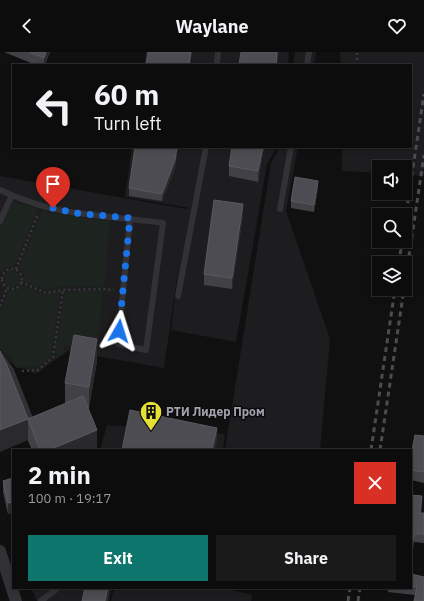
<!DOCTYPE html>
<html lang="en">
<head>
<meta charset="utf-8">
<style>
  body { margin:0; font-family:"IBM Plex Sans",sans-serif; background:#1b1a1b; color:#f1f3f6; height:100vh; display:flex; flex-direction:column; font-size:15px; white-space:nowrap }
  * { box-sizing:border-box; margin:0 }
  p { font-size:13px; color:#9a9b9d }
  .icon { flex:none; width:22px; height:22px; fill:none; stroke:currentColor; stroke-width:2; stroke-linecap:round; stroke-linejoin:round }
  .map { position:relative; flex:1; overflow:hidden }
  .side { position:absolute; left:12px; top:397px; width:400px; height:140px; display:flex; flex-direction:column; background:#0d0c0d; border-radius:0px; box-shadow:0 2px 6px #0003,0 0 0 1px #2d2c2e }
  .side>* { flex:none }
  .banner { position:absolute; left:12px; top:12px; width:400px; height:84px; border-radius:0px; box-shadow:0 2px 6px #0003,0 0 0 1px #2d2c2e; background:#0d0c0d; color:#f1f3f6; overflow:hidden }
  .tools { position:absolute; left:372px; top:108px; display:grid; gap:8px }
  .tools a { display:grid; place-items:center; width:40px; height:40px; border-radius:0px; background:#0d0c0d; box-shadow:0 2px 6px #0003,0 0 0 1px #2d2c2e; font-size:20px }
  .pin { position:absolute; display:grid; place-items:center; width:34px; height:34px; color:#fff; margin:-41px -17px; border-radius:50% 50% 50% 0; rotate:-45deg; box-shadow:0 0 4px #0007 }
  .pin .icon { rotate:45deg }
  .me { position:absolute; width:44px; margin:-22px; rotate:6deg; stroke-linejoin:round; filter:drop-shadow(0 0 3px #0008) }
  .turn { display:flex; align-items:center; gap:14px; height:84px; padding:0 16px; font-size:18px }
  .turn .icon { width:52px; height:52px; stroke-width:2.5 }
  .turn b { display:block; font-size:28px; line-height:34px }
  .round { display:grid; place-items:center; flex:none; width:42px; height:42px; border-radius:0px; background:#1b1a1b }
  .summary { display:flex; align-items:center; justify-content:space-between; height:68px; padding:0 16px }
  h1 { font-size:24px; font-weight:800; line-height:30px }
  .action { display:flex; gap:8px; margin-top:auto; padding:8px 16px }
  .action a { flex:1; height:46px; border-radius:0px; background:#0f766e; color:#fff; font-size:16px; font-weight:800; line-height:46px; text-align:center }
  .action a+a { background:#1b1a1b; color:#f1f3f6 }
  header { display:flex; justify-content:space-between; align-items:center; height:52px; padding:0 16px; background:#0d0c0d; font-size:18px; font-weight:800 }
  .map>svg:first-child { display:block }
  .built { fill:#1d1c1e }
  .green { fill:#1d2420 }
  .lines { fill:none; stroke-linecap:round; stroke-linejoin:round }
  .path { stroke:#38383d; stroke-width:2.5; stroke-dasharray:2 3; stroke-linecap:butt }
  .lane { stroke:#323136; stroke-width:6 }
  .street { stroke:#323136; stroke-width:12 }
  .rail { stroke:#4b4b51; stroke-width:3; stroke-dasharray:5 4; stroke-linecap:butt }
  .wall { fill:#424146 }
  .shaded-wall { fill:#2a292c }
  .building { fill:#4d4c52; stroke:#5a5960 }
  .route { stroke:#1a73e8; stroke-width:7; stroke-dasharray:0 12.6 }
  .labels { text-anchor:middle; stroke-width:3; stroke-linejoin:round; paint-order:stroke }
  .poi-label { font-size:12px; font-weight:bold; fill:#a2a2b1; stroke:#0c0b0c; text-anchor:start }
</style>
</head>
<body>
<header><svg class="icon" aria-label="back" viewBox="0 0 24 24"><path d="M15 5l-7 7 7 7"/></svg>Waylane<svg class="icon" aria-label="heart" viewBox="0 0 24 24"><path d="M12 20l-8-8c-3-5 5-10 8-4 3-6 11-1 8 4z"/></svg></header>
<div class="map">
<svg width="424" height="549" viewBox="0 0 424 549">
  <rect width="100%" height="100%" fill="#111011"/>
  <!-- built -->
  <path class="built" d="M146,0H289L288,13H144Z
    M295,0H316L314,13H293Z
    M340,0H424V124L405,123V115H379V121L342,119V95H411V13H341Z
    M132,95H277L267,112L236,290L171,278L179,211L164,316L68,299L36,322L0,306V124L186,157L190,156L125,145Z
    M280,95H298L286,159L330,287L320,398H225L271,111Z
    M107,373L225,382L223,398H100Z
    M31,536H112L109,549H37Z
    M114,536H224L252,543L251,549H111Z"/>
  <!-- green -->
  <path class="green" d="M11,149L38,157L14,214L5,216L2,220L0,219V176Z
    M42,159L83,166L110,169L104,235L66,234L47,238L23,229L24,222L19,216Z
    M4 227a8 8 0 1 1 16 0a8 8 0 1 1-16 0Z
    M20,233L46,243L60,240L51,303L40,314L16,316L11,306L0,296V260L9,239L15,238Z
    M103,238L97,300L64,294L63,303L55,302L65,240Z"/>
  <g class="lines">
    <!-- path -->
    <path class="path" d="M357,13V0
      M2 227a10 10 0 1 1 20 0a10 10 0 1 1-20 0Z
      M16,217L38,162
      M21,230L46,241L63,238L102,237L114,238
      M0,254L7,236
      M22,319L38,318L53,305L63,238"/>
    <!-- lane -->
    <path class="lane" d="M217,13L218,0
      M307,13L309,0
      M0,138C24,149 51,158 77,161C105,165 134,167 163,171L146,298L118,292L130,166
      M280,157L291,95
      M0,169L12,143
      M178,244L206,95
      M0,304L11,318L33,374
      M41,549L58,536"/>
    <!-- street -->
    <path class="street" d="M0,499L16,549"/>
    <!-- rail -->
    <path class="rail" d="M405,169L424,42
      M399,211L402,189
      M405,231L424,103
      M371,398L395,237
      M380,398L404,237
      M348,549L350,536
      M358,549L360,536"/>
  </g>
  <!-- wall -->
  <path class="wall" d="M4,0H50L45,13H36Z
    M135,95H178L175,116L162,149L129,144V136Z
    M232,95H264L258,130L229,124V114Z
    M318,136L314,160L291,156V149Z
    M243,163L232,237L204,233V222Z
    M97,309L89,356H88L97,398H32L28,389V367L65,352V331Z
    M424,384V431L411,428V404Z
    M13,426V460L8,462L3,440V429Z
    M411,443L422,452L421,461H424V491L414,490L411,511Z
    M411,522L424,525L415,543L388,540V536H411Z"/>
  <!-- shaded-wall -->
  <path class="shaded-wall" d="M46,0H50L45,13H44V6Z
    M191,0H192L190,13H189Z
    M277,0H279L277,13H276Z
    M177,95H178L175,116L162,149V142Z
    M263,95H264L258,130V119Z
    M318,129V136L314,160V153Z
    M243,152V163L232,237V226Z
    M97,287V309L89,356V335Z
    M28,367V388L0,400V378Z
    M217,376V389L215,398H212Z
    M97,378V398H49Z
    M422,444V452L420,470V461Z
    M13,450V460L8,462V451Z
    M414,482V490L411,511V502Z
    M108,536H110L108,549H105Z"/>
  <!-- building -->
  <path class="building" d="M29,0H46L44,6Z
    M148,0H191L189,13H146Z
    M241,0H277L276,13H239Z
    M135,95H177L175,108L162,142L129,136Z
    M232,95H263L258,119L229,114Z
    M295,125L318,129L314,153L291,149Z
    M214,148L243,152L232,226L204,222Z
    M74,283L97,287L89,335L65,331Z
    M0,299L6,311L28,367L0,378Z
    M83,344L97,378L49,398H40L28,367Z
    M130,358L217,376L212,398H122Z
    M415,383L424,384V420L411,418V404Z
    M13,426V450L8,451L3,429Z
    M411,443L422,444L420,461H424V482H414L411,502Z
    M411,522L424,525V549H414L417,535L411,534Z
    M85,536H108L105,549H82Z"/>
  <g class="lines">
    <!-- route -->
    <path class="route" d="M53,156L75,161L130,166L119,279"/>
  </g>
  <!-- icons -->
  <defs>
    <g id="building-pin" transform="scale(1.15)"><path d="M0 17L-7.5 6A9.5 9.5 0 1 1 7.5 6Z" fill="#e5e035" stroke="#0c0b0c"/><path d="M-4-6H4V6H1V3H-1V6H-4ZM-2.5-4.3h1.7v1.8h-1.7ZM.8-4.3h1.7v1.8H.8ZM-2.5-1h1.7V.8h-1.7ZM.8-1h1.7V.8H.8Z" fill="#111"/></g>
  </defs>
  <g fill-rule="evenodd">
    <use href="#building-pin" x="151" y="360"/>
  </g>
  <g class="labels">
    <!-- poi labels -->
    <g class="poi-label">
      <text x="166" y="364">РТИ Лидер Пром</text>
    </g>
  </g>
</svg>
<div class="tools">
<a><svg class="icon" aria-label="sound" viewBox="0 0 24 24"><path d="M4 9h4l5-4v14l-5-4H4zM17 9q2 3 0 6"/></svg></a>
<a><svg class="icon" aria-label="search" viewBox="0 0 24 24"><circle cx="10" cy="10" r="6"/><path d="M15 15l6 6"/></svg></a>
<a><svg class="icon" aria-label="layers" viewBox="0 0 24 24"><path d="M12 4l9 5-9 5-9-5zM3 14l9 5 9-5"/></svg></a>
</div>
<div class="pin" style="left:53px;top:156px;background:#d93025"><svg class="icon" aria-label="arrive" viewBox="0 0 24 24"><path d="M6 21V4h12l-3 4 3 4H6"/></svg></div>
<svg class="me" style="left:119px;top:279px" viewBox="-20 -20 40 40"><path d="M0-17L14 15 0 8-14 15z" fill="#1a73e8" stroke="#fff" stroke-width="4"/></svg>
<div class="banner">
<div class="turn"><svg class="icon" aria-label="left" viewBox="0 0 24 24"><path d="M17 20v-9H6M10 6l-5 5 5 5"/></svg><div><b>60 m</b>Turn left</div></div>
</div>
<section class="side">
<div class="summary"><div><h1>2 min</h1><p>100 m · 19:17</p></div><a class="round" style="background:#d93025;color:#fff"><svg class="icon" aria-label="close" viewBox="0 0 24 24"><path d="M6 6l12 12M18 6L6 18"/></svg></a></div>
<div class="action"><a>Exit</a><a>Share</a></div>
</section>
</div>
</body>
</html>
